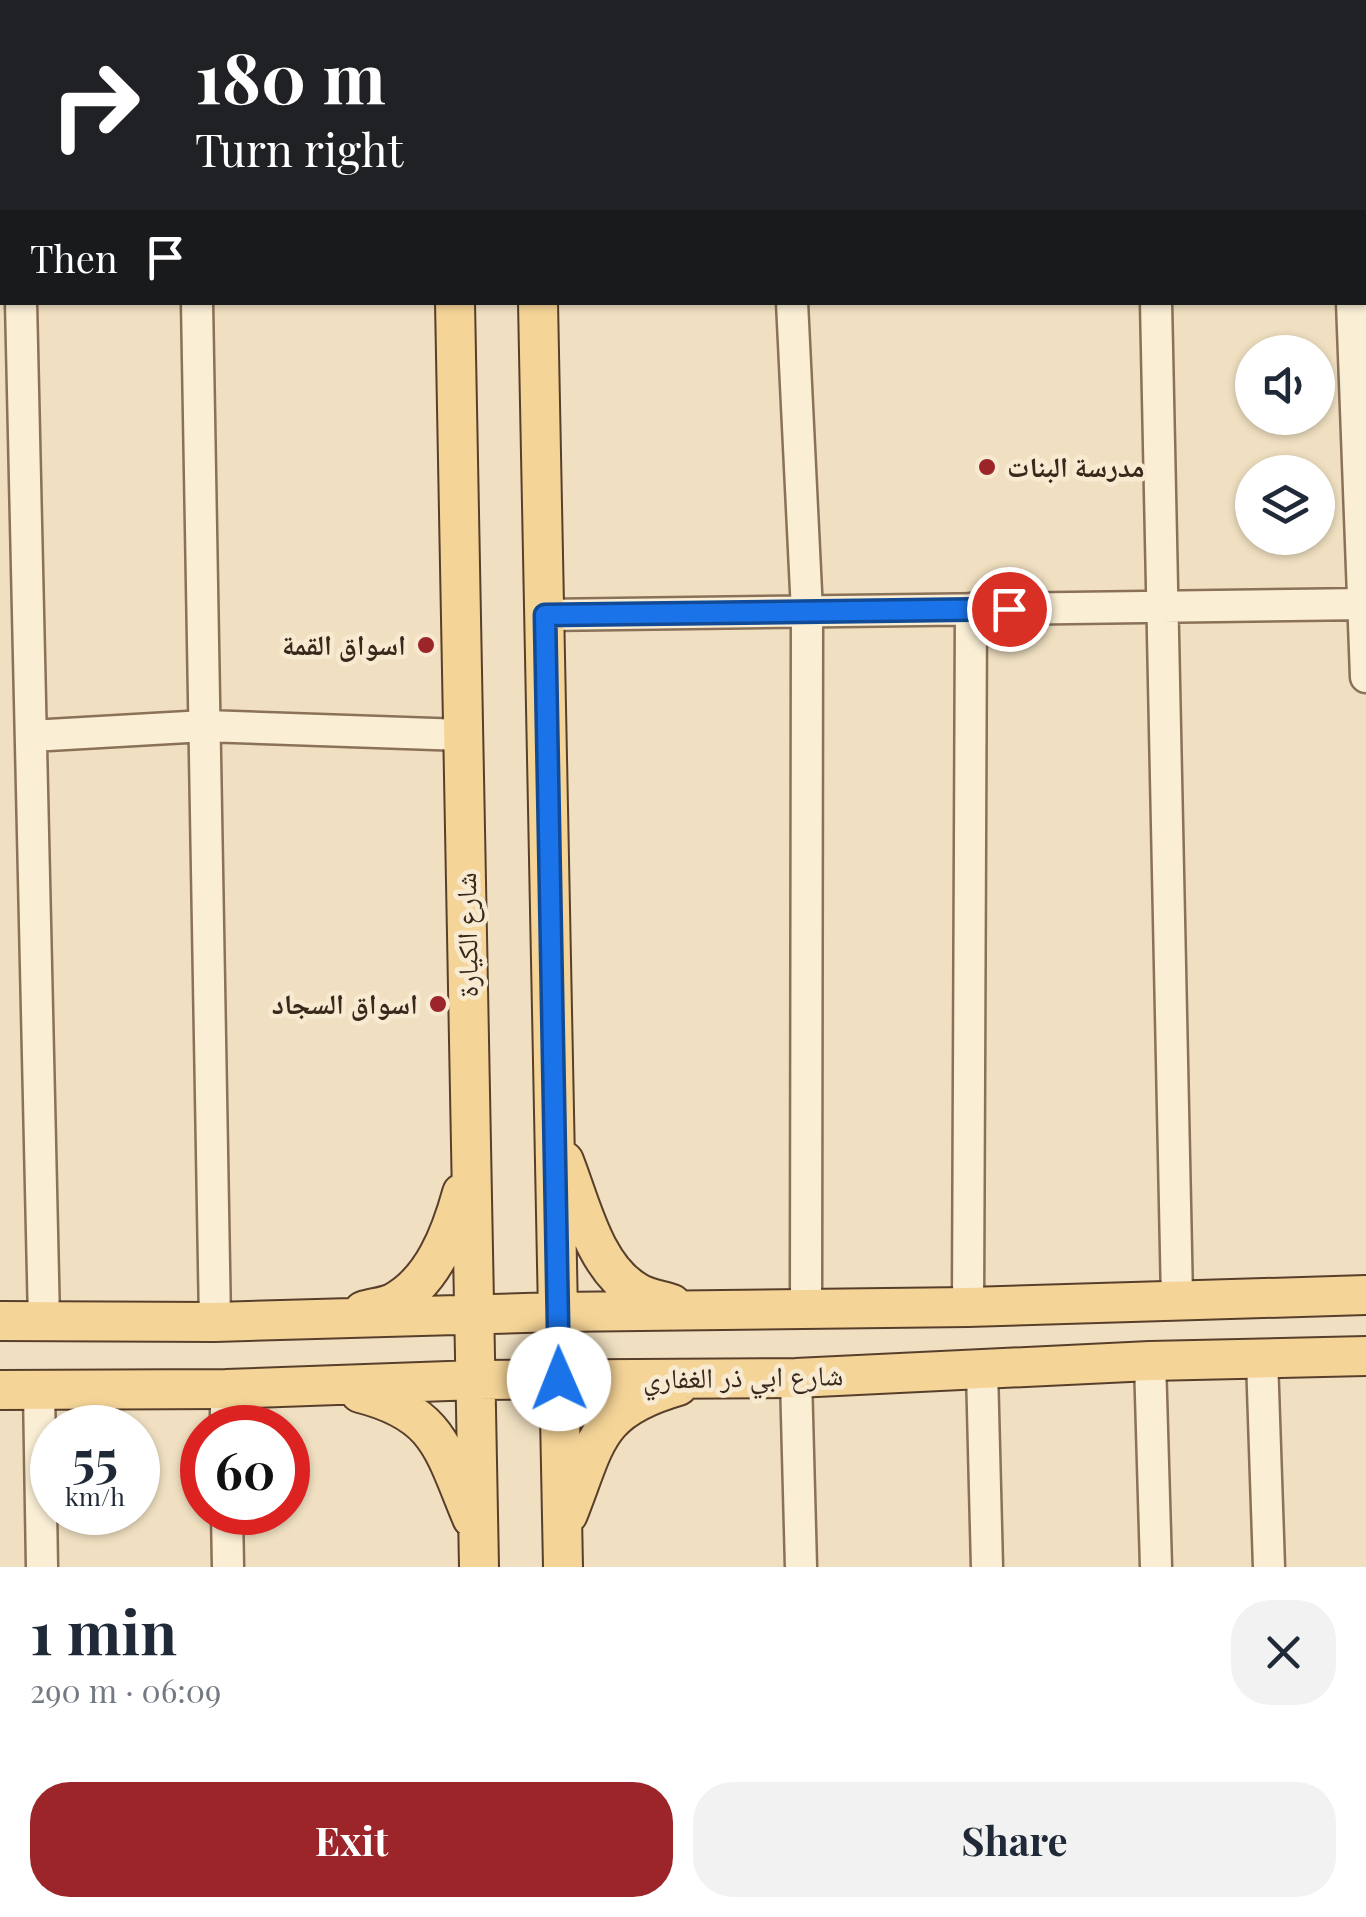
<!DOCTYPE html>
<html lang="en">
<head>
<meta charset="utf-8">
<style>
  body { margin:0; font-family:"Playfair Display","Noto Naskh Arabic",serif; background:#f2f2f3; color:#1f2937; height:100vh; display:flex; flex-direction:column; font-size:38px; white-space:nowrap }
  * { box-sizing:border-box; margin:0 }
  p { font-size:32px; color:#747a83 }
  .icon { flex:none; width:55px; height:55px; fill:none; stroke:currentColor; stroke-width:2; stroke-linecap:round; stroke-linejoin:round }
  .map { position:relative; height:1567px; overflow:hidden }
  .drawer { display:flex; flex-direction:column; background:#fff; flex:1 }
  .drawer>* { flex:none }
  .hud { position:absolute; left:0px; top:0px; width:1368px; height:305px; box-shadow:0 2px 8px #0004; background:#202124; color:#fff; overflow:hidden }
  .fabs { position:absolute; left:1235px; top:335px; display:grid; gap:20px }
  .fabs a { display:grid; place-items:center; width:100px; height:100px; border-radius:50%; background:#fff; box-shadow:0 2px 8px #0004; font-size:50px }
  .speed { position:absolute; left:30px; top:1405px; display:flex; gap:20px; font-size:50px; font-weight:700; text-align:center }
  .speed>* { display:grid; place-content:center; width:130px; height:130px; border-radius:50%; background:#fff; box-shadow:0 2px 8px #0004; line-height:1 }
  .speed small { font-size:25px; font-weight:400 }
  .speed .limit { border:15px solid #d22; background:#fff; color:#111 }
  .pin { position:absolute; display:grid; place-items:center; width:85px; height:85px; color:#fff; margin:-42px; border:5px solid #fff; border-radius:50%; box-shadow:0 2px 10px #0007 }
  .me { position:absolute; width:110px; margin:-55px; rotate:359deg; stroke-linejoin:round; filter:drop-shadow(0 0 8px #0008) }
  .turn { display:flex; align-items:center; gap:35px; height:210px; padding:0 30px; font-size:45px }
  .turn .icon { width:130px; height:130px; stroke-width:2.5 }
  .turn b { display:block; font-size:70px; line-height:85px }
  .then { display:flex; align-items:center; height:95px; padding:0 30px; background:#0003; gap:20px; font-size:38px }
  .round { display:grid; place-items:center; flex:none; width:105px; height:105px; border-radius:40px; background:#f2f2f3 }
  .head { display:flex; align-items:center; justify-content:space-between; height:170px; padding:0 30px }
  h1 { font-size:60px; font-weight:700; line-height:75px }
  .button { display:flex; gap:20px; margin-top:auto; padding:20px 30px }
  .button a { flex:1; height:115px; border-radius:40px; background:#9c252a; color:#fff; font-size:40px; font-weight:700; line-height:115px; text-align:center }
  .button a+a { background:#f2f2f3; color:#1f2937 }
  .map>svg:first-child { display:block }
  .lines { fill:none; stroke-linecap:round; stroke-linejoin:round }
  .minor-casing { stroke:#8a7158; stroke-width:35 }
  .major-casing { stroke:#583f2c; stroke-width:42 }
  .minor { stroke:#faeed4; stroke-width:30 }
  .major { stroke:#f5d497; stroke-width:38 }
  .route-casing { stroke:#114b97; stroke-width:25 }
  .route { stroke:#1a73e8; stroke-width:18 }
  .poi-dot { fill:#9c252a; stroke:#f7ead1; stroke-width:4 }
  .labels { text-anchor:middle; stroke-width:9; stroke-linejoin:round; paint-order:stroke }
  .poi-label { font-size:28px; font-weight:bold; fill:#39291d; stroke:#f7ead1; text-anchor:end }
  .street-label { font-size:28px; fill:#39291d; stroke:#f7ead1 }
</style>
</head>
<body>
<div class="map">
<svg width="1366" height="1567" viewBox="0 0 1366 1567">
  <rect width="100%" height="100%" fill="#f0e0c1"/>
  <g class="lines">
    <!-- minor casing -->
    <g class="minor-casing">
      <path id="minor" d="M14,0V2
        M192,0V2
        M781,0V2
        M967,0V2
        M1150,0V2
        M1365,69H1366
        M21,302L44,1321
        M197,302L215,1322
        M792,302L807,612L806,1310
        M1156,302L1177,1299
        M1352,302L1366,677
        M545,615L1366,604
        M31,736L205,726L463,735
        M968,1307L971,609
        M1262,1359L1269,1567
        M1150,1361L1156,1567
        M982,1370L987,1567
        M796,1378L801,1567
        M226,1389V1428
        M39,1390L42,1567
        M227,1512L228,1567"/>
    </g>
    <!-- major casing -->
    <g class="major-casing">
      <path id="major" d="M449,0V2
        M532,0V2
        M455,302L479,1567
        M538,302L563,1567
        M564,1161C581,1204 594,1266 635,1291C645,1298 660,1300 672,1304
        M363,1311C372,1308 384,1307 393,1303C433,1282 451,1233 462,1193
        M0,1321L215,1322L558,1312L968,1307L1366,1295
        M0,1390L226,1389L476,1380L796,1378L1150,1361L1366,1356
        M360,1393C439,1413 443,1449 472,1518
        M568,1514C597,1441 595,1410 678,1386"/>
    </g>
    <!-- minor -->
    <use href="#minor" class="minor"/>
    <!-- major -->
    <use href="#major" class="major"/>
  </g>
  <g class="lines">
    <!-- route casing -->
    <g class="route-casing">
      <path id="route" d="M559,1379L545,615L1009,609"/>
    </g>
    <!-- route -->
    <use href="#route" class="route"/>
  </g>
  <!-- markers -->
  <g class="poi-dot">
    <circle cx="987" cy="467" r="10"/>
    <circle cx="426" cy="645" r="10"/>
    <circle cx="438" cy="1004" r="10"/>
  </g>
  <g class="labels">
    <!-- poi labels -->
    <g class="poi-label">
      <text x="1007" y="477" text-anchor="start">مدرسة البنات</text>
      <text x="406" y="655">اسواق القمة</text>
      <text x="418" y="1014">اسواق السجاد</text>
    </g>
    <!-- street labels -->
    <g class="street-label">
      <text transform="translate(467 935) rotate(-91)" y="10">شارع الكيارة</text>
      <text transform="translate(743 1377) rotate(-1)" y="10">شارع ابي ذر الغفاري</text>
    </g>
  </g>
</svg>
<div class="fabs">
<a><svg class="icon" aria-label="sound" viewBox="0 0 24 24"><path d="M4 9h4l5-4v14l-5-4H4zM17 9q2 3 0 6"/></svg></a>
<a><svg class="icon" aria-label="layers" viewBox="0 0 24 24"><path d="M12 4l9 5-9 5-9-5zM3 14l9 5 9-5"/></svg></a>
</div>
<div class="speed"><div>55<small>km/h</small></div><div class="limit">60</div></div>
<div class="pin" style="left:1009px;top:609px;background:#d93025"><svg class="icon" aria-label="arrive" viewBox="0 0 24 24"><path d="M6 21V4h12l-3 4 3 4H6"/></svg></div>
<svg class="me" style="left:559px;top:1379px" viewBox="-20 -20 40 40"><circle r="19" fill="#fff"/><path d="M0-13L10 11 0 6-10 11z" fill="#1a73e8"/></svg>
<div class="hud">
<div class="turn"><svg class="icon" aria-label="right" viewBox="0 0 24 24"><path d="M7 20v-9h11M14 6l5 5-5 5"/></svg><div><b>180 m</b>Turn right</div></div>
<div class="then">Then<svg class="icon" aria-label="arrive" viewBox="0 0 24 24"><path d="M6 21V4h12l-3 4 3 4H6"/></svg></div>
</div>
</div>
<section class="drawer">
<div class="head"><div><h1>1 min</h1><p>290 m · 06:09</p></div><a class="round"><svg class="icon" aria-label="close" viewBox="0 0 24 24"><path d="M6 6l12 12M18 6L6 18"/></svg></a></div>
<div class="button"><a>Exit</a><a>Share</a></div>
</section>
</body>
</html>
